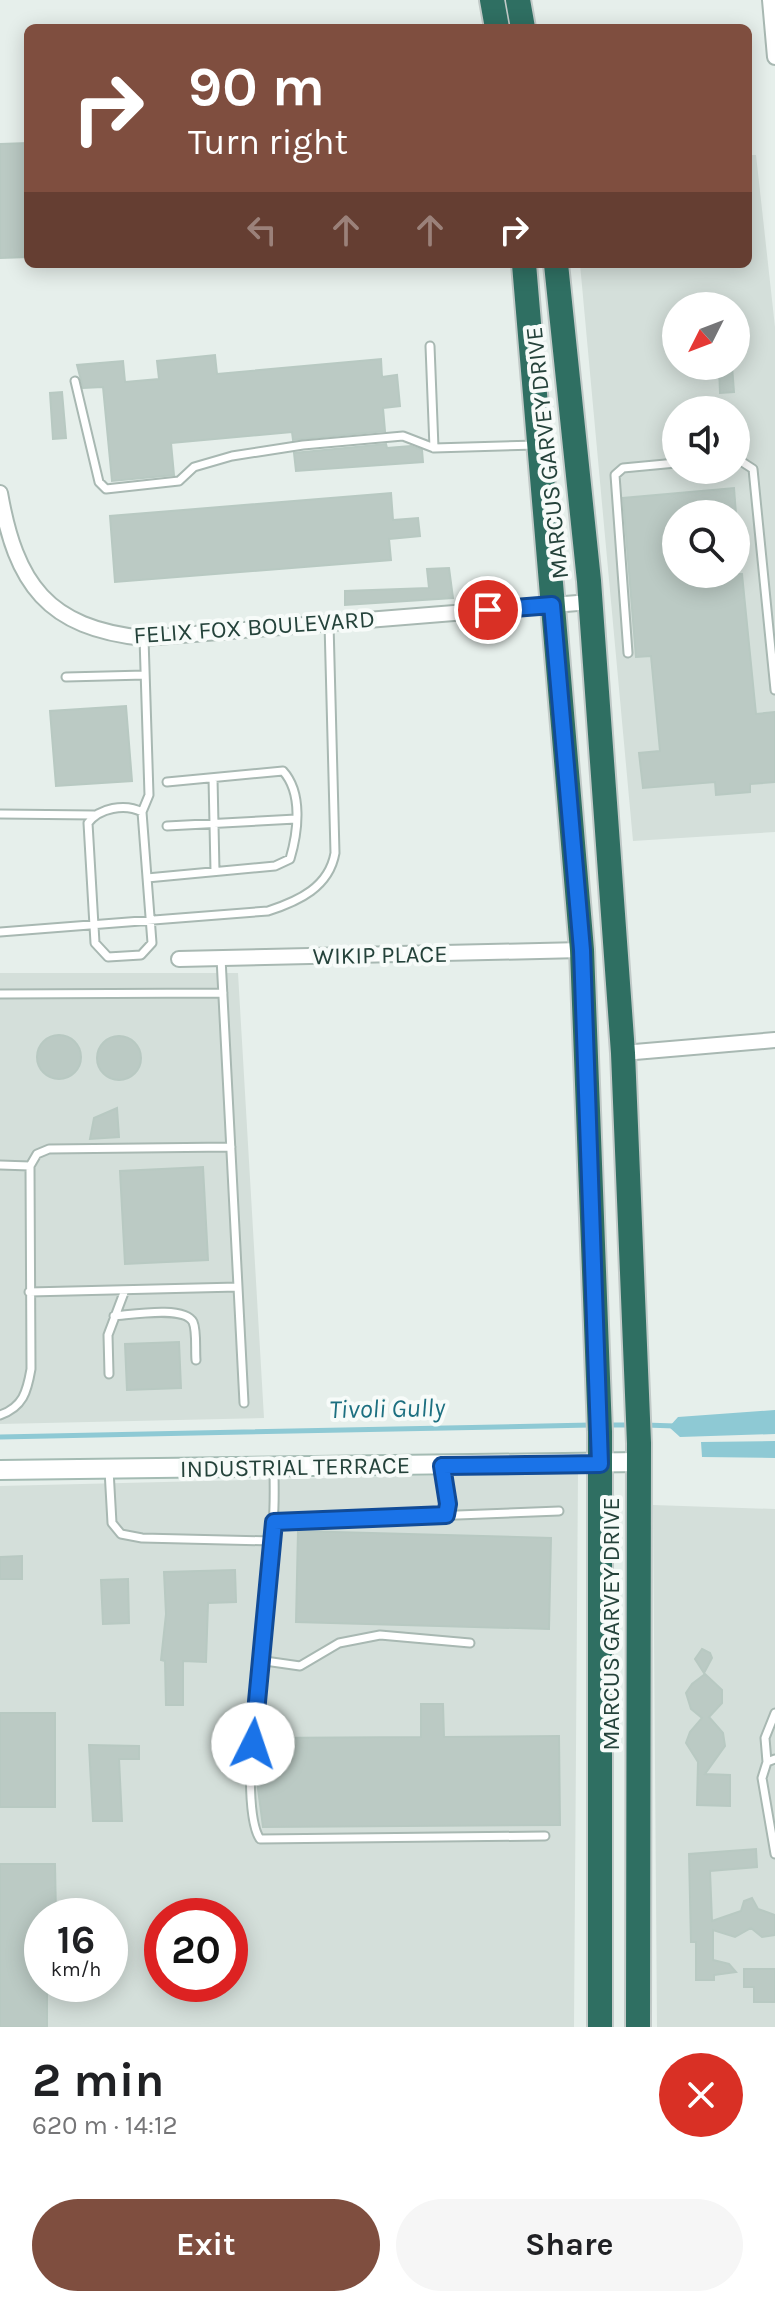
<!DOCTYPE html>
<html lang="en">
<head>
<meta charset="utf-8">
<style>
  body { margin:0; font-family:Karla,sans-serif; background:#f6f6f6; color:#202124; height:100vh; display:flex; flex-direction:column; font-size:30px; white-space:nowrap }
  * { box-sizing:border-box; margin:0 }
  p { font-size:26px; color:#757577 }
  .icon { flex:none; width:44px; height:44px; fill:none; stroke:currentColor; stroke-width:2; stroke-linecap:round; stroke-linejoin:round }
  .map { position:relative; height:2027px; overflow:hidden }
  .panel { display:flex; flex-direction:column; background:#fff; flex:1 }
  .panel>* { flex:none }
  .hud { position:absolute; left:24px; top:24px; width:728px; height:244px; border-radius:12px; box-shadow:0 4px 20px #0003; background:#7f4e3f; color:#fff; overflow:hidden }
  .needle { width:52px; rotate:228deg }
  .buttons { position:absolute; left:662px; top:292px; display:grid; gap:16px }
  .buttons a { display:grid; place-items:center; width:88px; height:88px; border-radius:50%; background:#fff; box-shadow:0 4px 20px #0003; font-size:40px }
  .speed { position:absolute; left:24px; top:1898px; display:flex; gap:16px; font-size:40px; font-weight:700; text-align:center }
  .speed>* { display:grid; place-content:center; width:104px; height:104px; border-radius:50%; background:#fff; box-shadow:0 4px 20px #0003; line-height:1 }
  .speed small { font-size:20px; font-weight:400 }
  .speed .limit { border:12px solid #d22; background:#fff; color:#111 }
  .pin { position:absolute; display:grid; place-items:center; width:68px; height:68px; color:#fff; margin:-34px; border:4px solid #fff; border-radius:50%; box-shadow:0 2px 8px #0007 }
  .me { position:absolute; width:88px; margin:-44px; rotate:4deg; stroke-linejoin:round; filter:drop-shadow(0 0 6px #0008) }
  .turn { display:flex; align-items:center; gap:28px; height:168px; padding:0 32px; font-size:36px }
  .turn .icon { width:104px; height:104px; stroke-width:2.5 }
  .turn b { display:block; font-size:56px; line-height:68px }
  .lanes { display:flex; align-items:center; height:76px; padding:0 32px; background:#0003; justify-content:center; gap:40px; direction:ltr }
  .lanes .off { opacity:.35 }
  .round { display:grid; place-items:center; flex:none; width:84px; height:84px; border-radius:42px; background:#f6f6f6 }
  .head { display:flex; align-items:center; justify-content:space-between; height:136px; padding:0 32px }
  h1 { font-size:48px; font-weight:700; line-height:60px }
  .button { display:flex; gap:16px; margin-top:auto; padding:16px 32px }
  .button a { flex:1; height:92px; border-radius:48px; background:#7f4e3f; color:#fff; font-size:32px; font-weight:700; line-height:92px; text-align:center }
  .button a+a { background:#f6f6f6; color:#202124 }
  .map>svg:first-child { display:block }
  .built { fill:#d4dfda; fill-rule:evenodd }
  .water { fill:#8ec9d4 }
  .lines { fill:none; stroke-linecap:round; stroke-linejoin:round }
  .stream { stroke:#8ec9d4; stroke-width:5 }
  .building { fill:#bbcac4; stroke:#b8c9c2; stroke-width:2 }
  .lane-casing { stroke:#a8b8b2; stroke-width:11 }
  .street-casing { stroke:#a8b8b2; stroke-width:18 }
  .secondary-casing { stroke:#a4bbb3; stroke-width:22 }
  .highway-casing { stroke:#c2cac8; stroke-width:28 }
  .lane { stroke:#fff; stroke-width:7 }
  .street { stroke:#fff; stroke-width:14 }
  .secondary { stroke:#fff; stroke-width:18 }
  .highway { stroke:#2f6f62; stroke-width:24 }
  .route-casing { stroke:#114b97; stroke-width:20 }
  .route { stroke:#1a73e8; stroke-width:14 }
  .labels { text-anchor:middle; stroke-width:8; stroke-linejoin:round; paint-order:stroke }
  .street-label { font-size:24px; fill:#24423a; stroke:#f7fbf9 }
  .water-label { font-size:26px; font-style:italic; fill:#1c6f80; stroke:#f7fbf9 }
</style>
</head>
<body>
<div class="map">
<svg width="775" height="2027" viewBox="0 0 775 2027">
  <rect width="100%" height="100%" fill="#e6efeb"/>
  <!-- built -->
  <path class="built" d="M748,155H756L775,327V832L633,841L580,264H748ZM676,306H736V366H676ZM676,410H736V470H676ZM676,514H736V574H676Z
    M0,973H238L264,1418L0,1424Z
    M578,1472L574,2027H0V1486ZM42,1916H110V1984H42ZM162,1916H230V1984H162Z
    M653,1505L775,1509V2027H657Z"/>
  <!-- water -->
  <path class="water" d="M775,1410V1434L680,1437L669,1427L678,1417Z
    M775,1441V1458L702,1457L701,1442Z"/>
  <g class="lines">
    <!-- stream -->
    <path class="stream" d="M605,1425H631
      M645,1425L675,1426
      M0,1437L591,1425"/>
  </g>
  <!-- building -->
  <path class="building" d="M28,143V257L0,258V144Z
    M215,355L217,374L381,359L382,377L397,375L400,406L383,408L385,431L293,440L292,432L171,443L174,475L112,481L103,387L83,388L77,365L123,361L125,382L159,379L157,361Z
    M719,366H732L734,392L720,393Z
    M62,392L66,438L53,439L50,393Z
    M386,444L387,448L411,446L422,450L423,462L296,471L294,453Z
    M734,488L736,514H676V574H742L756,714L775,712V782L750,784V792L716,795L715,782L643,788L639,753L660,751L651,656L636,657L623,498Z
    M391,493L393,520L418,518L420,536L389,539L391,560L115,582L110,516Z
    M449,568L453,598L345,605V591L429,588L427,569Z
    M126,706L132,781L56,786L50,711Z
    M37 1057a22 22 0 1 1 44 0a22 22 0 1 1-44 0Z
    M97 1058a22 22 0 1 1 44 0a22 22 0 1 1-44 0Z
    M117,1108L119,1137L90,1139L94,1118Z
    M203,1167L208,1260L125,1264L120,1171Z
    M179,1342L181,1388L127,1390L125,1344Z
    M298,1531L551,1538L549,1629L296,1622Z
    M22,1556V1579H0V1557Z
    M235,1570L236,1602L208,1603L206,1662L183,1661V1705H166L165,1661L161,1660L166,1614L164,1572Z
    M128,1579L129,1623L103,1624L101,1580Z
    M702,1649L710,1653L712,1658L704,1673L695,1659Z
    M705,1674L722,1690V1703L709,1717L723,1733L725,1746L705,1774L730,1775V1806L697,1805L698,1762L686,1743L690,1732L702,1718L691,1709L686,1693L692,1684Z
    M421,1704H443L444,1737L559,1736L560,1825L263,1827L257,1781L258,1738L421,1737Z
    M0,1713H55V1807H0Z
    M89,1745L139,1746V1759H119L122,1821H93Z
    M756,1849L757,1867L710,1871L712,1921L741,1911L744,1901L752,1898L758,1909L775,1915V1935L762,1937L751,1928L735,1937L713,1930V1960L729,1964L736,1972L714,1975V1980H696V1942H691L689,1854Z
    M0,1864H55L56,1916H42V1984H47V2027H0Z
    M744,1969H775V2002H754V1987H744Z"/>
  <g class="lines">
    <!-- lane casing -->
    <g class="lane-casing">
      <path id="lane" d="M430,346L434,448
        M75,381L99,482L106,489L179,481L194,467L232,456L303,445L403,436L434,448L537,445
        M736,458L753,469L775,690
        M628,653L615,475L623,468L676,463
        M66,677L145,675
        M213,778L215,871
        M142,812C125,803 99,808 88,823L95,943L108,957L141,955L152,943L142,812L149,795L144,638
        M0,814L94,815
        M167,826L296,819
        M147,878L275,866L290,859C298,832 303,793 283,771L167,782
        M0,932L268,911C299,901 329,887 335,853L329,623
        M221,958L244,1403
        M0,994L223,993
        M0,1165L30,1166
        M29,1292L238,1287
        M114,1316C130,1315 184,1305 193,1322C197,1331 195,1349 196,1360
        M109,1374L108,1335L125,1290
        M0,1415C23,1407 27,1392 31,1369L30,1166L37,1154L49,1149L231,1147
        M442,1466L448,1504L446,1515
        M274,1467C274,1485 275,1504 273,1522C268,1580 234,1801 260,1839L545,1836
        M109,1470L112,1523L121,1534L142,1538L271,1541
        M274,1522L559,1511
        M258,1660L300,1666L339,1643L380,1635L470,1643
        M775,1759L767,1762L762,1778L775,1854
        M767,1762L765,1738L775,1713"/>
    </g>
    <!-- street casing -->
    <g class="street-casing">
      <path id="street" d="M770,0L775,57
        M0,493C16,584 47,628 144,638L590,602
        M179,959L582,950
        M623,1053L775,1040"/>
    </g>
    <!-- secondary casing -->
    <g class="secondary-casing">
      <path id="secondary" d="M0,1470L639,1462"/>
    </g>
    <!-- highway casing -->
    <g class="highway-casing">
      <path id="highway" d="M492,0L497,28
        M518,0L523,28
        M524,264L582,950L600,1432V2027
        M556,264L589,581L623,1053L639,1443L638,2027"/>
    </g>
    <!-- lane -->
    <use href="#lane" class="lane"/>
    <!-- street -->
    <use href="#street" class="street"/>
    <!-- secondary -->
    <use href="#secondary" class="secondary"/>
    <!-- highway -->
    <use href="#highway" class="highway"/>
  </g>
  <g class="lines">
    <!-- route casing -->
    <g class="route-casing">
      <path id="route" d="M253,1744L274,1522L446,1515L448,1504L442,1466L600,1464L582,950L552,605L488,610"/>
    </g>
    <!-- route -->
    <use href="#route" class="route"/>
  </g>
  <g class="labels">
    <!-- street labels -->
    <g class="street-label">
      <text transform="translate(547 453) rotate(-96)" y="8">MARCUS GARVEY DRIVE</text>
      <text transform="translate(254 627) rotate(-4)" y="8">FELIX FOX BOULEVARD</text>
      <text transform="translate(380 955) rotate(-1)" y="8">WIKIP PLACE</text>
      <text transform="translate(295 1467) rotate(-1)" y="8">INDUSTRIAL TERRACE</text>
      <text transform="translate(611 1624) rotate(-90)" y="8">MARCUS GARVEY DRIVE</text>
    </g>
    <!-- water labels -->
    <g class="water-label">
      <text transform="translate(387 1408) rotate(-1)" y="9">Tivoli Gully</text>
    </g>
  </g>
</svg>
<div class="buttons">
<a><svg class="needle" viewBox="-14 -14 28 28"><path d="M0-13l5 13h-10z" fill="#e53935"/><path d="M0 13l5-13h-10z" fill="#757577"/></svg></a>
<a><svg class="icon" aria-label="sound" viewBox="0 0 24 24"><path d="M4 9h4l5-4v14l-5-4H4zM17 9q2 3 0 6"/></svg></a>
<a><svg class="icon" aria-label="search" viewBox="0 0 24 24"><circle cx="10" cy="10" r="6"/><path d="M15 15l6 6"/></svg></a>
</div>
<div class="speed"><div>16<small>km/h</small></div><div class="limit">20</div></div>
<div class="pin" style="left:488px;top:610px;background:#d93025"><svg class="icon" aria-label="arrive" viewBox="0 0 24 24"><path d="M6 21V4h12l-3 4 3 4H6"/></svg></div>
<svg class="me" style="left:253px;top:1744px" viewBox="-20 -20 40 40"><circle r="19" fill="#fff"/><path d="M0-13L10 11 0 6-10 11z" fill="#1a73e8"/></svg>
<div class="hud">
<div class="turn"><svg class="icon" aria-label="right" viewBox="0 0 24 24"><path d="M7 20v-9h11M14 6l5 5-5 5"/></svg><div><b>90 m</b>Turn right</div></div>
<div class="lanes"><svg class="icon off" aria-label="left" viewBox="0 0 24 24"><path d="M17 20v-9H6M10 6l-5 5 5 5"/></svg><svg class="icon off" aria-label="ahead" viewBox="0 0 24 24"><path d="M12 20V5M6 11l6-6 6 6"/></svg><svg class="icon off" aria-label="ahead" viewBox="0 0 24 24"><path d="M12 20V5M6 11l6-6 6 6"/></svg><svg class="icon" aria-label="right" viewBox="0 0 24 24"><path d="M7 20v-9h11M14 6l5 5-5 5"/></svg></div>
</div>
</div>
<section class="panel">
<div class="head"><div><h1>2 min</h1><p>620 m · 14:12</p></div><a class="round" style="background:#d93025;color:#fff"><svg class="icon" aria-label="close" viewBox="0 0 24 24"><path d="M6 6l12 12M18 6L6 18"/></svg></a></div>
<div class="button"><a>Exit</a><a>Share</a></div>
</section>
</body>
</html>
